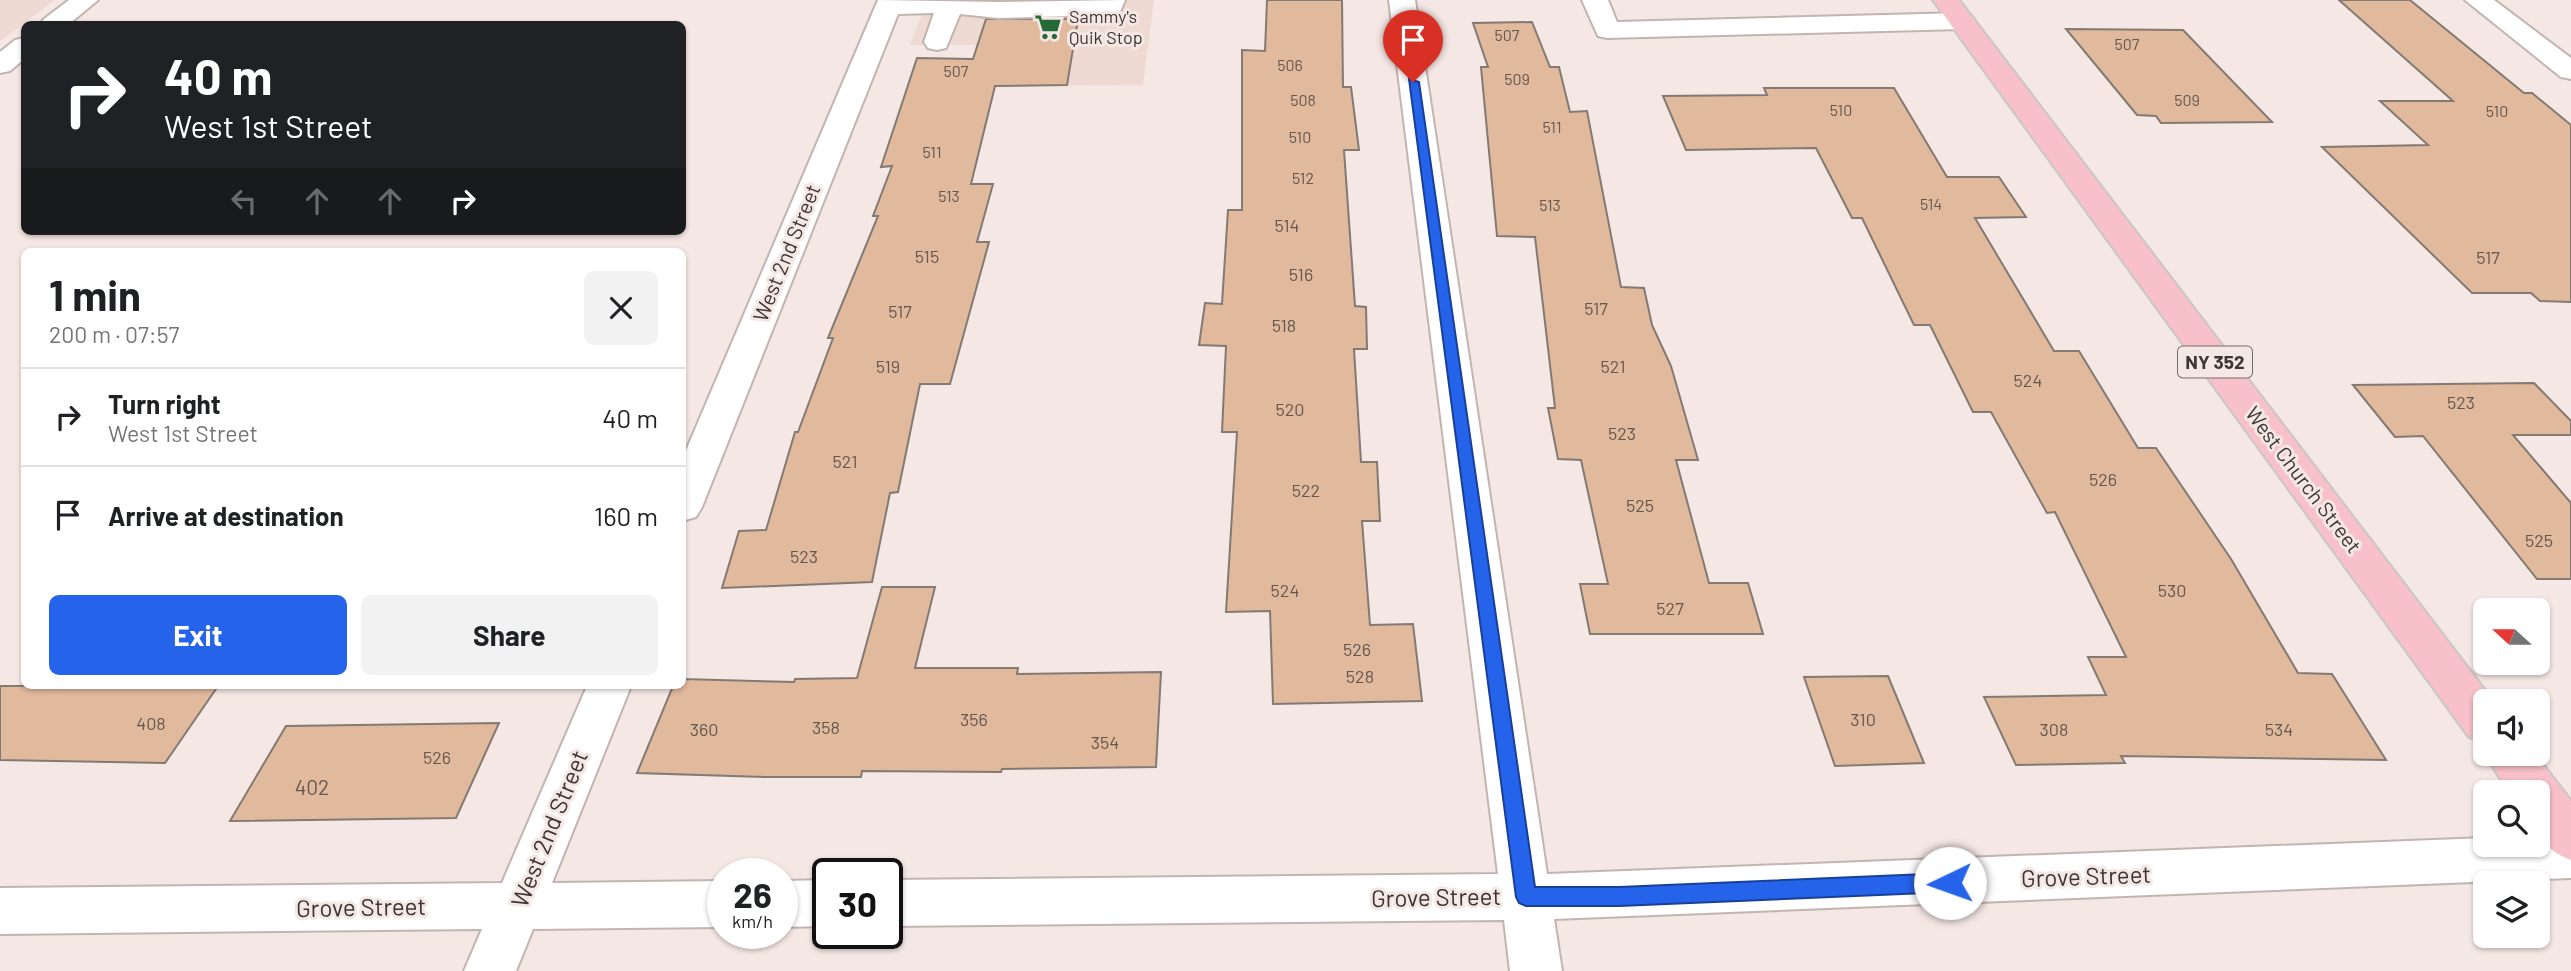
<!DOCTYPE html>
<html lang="en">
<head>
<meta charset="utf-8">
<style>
  body { margin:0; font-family:Barlow,sans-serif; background:#f2f2f2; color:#202124; height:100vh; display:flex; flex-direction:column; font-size:26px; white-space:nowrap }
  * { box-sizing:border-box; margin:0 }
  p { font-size:23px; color:#757577 }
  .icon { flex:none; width:38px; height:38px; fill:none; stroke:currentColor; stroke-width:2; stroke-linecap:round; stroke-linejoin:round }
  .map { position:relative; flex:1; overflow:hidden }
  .panel { position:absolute; left:21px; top:248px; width:665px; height:441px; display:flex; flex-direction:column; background:#fff; border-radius:10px; box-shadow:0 2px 5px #0004 }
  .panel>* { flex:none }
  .banner { position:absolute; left:21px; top:21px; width:665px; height:214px; border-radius:10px; box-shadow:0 2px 5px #0004; background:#202124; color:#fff; overflow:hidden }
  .needle { width:46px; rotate:291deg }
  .buttons { position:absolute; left:2473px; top:598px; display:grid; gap:14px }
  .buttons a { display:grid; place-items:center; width:77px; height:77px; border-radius:10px; background:#fff; box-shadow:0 2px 5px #0004; font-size:35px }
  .speed { position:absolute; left:707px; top:858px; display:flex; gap:14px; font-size:35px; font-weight:700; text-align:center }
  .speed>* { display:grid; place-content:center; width:91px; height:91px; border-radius:50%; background:#fff; box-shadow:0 2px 5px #0004; line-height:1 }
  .speed small { font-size:18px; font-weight:400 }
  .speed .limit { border:4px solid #111; border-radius:10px; background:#fff; color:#111 }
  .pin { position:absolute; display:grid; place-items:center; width:60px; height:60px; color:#fff; margin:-72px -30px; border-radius:50% 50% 50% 0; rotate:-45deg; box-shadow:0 0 7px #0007 }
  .pin .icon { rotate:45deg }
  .me { position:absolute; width:77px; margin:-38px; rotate:267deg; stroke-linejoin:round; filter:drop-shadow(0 0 5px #0008) }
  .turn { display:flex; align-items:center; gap:24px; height:147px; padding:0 28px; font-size:32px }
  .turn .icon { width:91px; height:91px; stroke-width:2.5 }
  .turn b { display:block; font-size:49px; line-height:60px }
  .lanes { display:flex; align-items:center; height:66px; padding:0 28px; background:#0003; justify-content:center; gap:35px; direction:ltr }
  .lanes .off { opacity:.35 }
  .round { display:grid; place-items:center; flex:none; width:74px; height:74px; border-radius:10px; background:#f2f2f2 }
  .overview { display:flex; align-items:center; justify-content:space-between; height:119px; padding:0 28px }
  h1 { font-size:42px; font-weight:700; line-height:52px }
  .primary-button { display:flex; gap:14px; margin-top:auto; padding:14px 28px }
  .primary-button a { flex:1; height:80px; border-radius:10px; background:#2563eb; color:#fff; font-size:28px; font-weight:700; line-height:80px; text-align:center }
  .primary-button a+a { background:#f2f2f2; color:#202124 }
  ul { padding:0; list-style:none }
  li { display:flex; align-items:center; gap:21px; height:98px; padding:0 28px; border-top:2px solid #e0e0e0 }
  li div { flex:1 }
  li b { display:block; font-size:26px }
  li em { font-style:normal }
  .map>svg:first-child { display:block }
  .built { fill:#eed9d3 }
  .building { fill:#e1b99d; stroke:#837a73; stroke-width:2 }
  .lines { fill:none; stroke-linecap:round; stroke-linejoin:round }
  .minor-casing { stroke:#c2b4b1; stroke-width:4 }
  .major-casing { stroke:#c8c7c6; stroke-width:4 }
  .minor { fill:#fff; fill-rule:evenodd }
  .major { fill:#f8c0c8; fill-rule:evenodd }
  .route { fill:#2563eb; stroke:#184099; stroke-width:2 }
  .labels { text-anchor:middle; stroke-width:6; stroke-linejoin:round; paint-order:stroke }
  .far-number-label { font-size:16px; fill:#65584f }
  .far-poi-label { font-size:18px; fill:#3c3735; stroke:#f5e7e4; text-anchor:start }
  .number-label { font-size:18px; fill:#65584f }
  .shield { fill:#f5e7e4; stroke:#746c6a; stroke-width:2 }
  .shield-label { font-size:19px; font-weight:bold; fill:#3c3735 }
  .street-label { font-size:21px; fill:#3c3735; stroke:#f5e7e4 }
  .near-number-label { font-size:21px; fill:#65584f }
  .near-street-label { font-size:24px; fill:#3c3735; stroke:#f5e7e4 }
</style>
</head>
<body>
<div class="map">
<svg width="2571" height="971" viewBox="0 0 2571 971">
  <rect width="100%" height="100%" fill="#f5e7e4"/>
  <!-- built -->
  <path class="built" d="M0,0H55L0,41Z
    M927,0H1154L1143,85L1027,86L1038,45H910Z"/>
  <!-- building -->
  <path class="building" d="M1267,0H1342L1343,87H1351L1359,150H1344L1355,306L1366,307L1367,349H1354L1361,462H1377L1380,521H1362L1370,625L1413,624L1422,701L1273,704L1270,611L1226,612L1237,432H1222L1226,346L1199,345L1205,303L1222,304L1228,210H1242V50L1265,51Z
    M2339,0H2410L2524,93H2532L2571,125V302L2540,301L2531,293H2472L2322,147L2428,145L2380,101H2453Z
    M986,19H1078L1067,85L995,86L971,184H993L977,242H989L950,384H920L898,492L890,493L872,582L722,588L739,531L766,530L795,432H798L833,338H828L878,216H873L892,166L881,167L917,58L973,59Z
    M1532,22L1550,67H1559L1570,112L1587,111L1621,287L1644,288L1652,325L1671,366L1698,460H1676L1709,583H1748L1763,634H1590L1580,584H1608L1581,460L1558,459L1548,408H1555L1535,237L1497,236L1481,67H1488L1473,23Z
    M2066,29L2183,30L2272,122L2161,123L2156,116L2137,115Z
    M1764,88H1894L1947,177H1999L2026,217L1975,218L2054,351H2079L2138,448H2156L2231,559L2298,673L2332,674L2386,760L2121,756L2125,763L2016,765L1984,697L2106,695L2088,657H2126L2055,512L2047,513L1991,412H1973L1930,325H1914L1862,218H1852L1816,148L1686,150L1663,96L1767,95Z
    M2534,383L2571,421V435H2513L2571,503V579H2537L2423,436L2395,437L2353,385Z
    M882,587H935L915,668H1018L1017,674L1161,672L1156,767L1002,769L1001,772L862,771L861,777H765L637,773L673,686H682V679L794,682L795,679L857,678Z
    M1888,676L1924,763L1835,766L1804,677Z
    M0,686H218L165,763L0,760Z
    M499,723L456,818L230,821L286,726Z"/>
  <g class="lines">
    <!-- minor casing -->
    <g class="minor-casing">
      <path id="minor" d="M69,0H98L69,24H40L44,19Z
        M878,0L998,2L1125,0L1120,12L1111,15L998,18L960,14L946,48L937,50L928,48L924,42L934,13L898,14L702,507L696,517L682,521V460Z
        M1389,0H1415L1547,874L2485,838V845H2538V836L2571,834V878L1554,919L1562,971H1510L1504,920L887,926V880L1498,874Z
        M1582,0H1608L1617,22L1962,13L1971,16L1975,21L1971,26L1962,29L1607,38L1598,36Z
        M2465,0H2494L2571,58V79L2561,77Z
        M24,38V59L10,71L0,73V52L15,40Z
        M587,686H631L552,883L723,881V927L533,929L516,971H464L482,929L0,934V888L502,883Z
        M828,880V926L782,927V881Z"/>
    </g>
    <!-- major casing -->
    <g class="major-casing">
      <path id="major" d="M1933,0H1959L2494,702H2485V743L2469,737Z
        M2485,754H2535L2571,801V860C2535,847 2538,826 2538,793H2509Z"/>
    </g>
    <!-- minor -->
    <use href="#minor" class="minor"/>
    <!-- major -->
    <use href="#major" class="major"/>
  </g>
  <!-- route -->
  <path class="route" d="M1409,79L1419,82L1535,887H1619L1950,873L1957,876L1960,883L1957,889L1950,892L1619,906H1526L1519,903L1516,897Z"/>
  <!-- icons -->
  <defs>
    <g id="supermarket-bare" transform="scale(2.1)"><path d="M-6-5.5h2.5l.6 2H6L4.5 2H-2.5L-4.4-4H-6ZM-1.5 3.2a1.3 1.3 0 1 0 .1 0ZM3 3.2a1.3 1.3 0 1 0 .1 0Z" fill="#246b38" stroke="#f5e7e4" stroke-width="2.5" paint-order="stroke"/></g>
  </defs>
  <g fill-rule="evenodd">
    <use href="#supermarket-bare" x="1048" y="27"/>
  </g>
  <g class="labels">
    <!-- far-number labels -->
    <g class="far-number-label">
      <text x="1507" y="41">507</text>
      <text x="2127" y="50">507</text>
      <text x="1290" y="71">506</text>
      <text x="956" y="77">507</text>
      <text x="1517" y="85">509</text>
      <text x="1303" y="106">508</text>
      <text x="2187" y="106">509</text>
      <text x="1841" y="116">510</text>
      <text x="2497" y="117">510</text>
      <text x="1552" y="133">511</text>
      <text x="1300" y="143">510</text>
      <text x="932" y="158">511</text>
      <text x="1303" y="184">512</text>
      <text x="949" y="202">513</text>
      <text x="1931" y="210">514</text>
      <text x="1550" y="211">513</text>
    </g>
    <!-- far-poi labels -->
    <g class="far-poi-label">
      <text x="1069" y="23">Sammy's<tspan x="1069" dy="21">Quik Stop</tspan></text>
    </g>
    <!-- number labels -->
    <g class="number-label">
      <text x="1287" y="232">514</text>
      <text x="927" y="263">515</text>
      <text x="2488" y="264">517</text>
      <text x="1301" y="281">516</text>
      <text x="1596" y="315">517</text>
      <text x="900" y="318">517</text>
      <text x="1284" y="332">518</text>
      <text x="888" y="373">519</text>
      <text x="1613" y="373">521</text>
      <text x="2028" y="387">524</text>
      <text x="2461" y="409">523</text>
      <text x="1290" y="416">520</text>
      <text x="1622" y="440">523</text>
      <text x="845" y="468">521</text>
      <text x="2103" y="486">526</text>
      <text x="1306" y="497">522</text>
      <text x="1640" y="512">525</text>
      <text x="2539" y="547">525</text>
      <text x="804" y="563">523</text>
      <text x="1285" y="597">524</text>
      <text x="2172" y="597">530</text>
      <text x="1670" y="615">527</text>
      <text x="1357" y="656">526</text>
      <text x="1360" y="683">528</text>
      <text x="974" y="726">356</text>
      <text x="1863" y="726">310</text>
      <text x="151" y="730">408</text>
      <text x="826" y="734">358</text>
      <text x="704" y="736">360</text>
      <text x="2054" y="736">308</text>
      <text x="2279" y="736">534</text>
      <text x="1105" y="749">354</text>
      <text x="437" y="764">526</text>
    </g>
    <!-- shield labels -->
    <rect class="shield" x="2178" y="346.5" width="74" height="31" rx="5"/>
    <g class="shield-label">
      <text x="2215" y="369">NY 352</text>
    </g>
    <!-- street labels -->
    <g class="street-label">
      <text transform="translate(787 253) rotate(-68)" y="7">West 2nd Street</text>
      <text transform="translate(2303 480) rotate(53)" y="7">West Church Street</text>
    </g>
    <!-- near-number labels -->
    <g class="near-number-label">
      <text x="312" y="795">402</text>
    </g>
    <!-- near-street labels -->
    <g class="near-street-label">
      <text transform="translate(550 829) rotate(-68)" y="8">West 2nd Street</text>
      <text transform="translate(2086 877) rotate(-2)" y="8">Grove Street</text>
      <text transform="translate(1436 898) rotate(-1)" y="8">Grove Street</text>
      <text transform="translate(361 908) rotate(-1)" y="8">Grove Street</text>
    </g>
  </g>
</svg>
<div class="buttons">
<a><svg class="needle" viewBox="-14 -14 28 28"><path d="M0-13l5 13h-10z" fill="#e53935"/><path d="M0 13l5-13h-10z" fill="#757577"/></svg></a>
<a><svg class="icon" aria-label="sound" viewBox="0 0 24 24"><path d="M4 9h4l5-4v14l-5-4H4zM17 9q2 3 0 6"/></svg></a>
<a><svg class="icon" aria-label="search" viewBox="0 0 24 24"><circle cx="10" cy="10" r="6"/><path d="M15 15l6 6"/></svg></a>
<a><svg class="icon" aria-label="layers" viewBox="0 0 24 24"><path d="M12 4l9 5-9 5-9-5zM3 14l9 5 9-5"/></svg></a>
</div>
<div class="speed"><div>26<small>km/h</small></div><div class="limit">30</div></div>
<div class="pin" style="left:1413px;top:82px;background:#d93025"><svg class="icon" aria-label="arrive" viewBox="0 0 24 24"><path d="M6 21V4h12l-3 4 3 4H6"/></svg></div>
<svg class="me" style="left:1950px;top:883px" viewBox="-20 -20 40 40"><circle r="19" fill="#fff"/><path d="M0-13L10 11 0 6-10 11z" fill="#2563eb"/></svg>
<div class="banner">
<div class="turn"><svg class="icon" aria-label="right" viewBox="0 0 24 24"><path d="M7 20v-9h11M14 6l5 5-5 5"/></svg><div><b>40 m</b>West 1st Street</div></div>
<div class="lanes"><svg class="icon off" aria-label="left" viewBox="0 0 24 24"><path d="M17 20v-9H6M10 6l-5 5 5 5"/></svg><svg class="icon off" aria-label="ahead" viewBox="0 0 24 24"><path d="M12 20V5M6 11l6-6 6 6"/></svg><svg class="icon off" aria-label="ahead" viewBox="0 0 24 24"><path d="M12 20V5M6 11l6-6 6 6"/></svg><svg class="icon" aria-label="right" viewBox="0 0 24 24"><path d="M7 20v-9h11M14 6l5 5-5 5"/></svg></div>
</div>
<section class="panel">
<div class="overview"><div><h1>1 min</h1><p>200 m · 07:57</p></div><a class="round"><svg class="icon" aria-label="close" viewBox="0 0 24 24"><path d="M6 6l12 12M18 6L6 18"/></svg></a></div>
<ul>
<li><svg class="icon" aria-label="right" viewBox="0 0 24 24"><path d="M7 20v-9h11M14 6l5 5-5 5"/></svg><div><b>Turn right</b><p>West 1st Street</p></div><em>40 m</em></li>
<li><svg class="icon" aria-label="arrive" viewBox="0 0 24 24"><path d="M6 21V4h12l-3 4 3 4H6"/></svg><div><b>Arrive at destination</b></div><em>160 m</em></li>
</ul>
<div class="primary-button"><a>Exit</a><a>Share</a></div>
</section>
</div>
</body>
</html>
